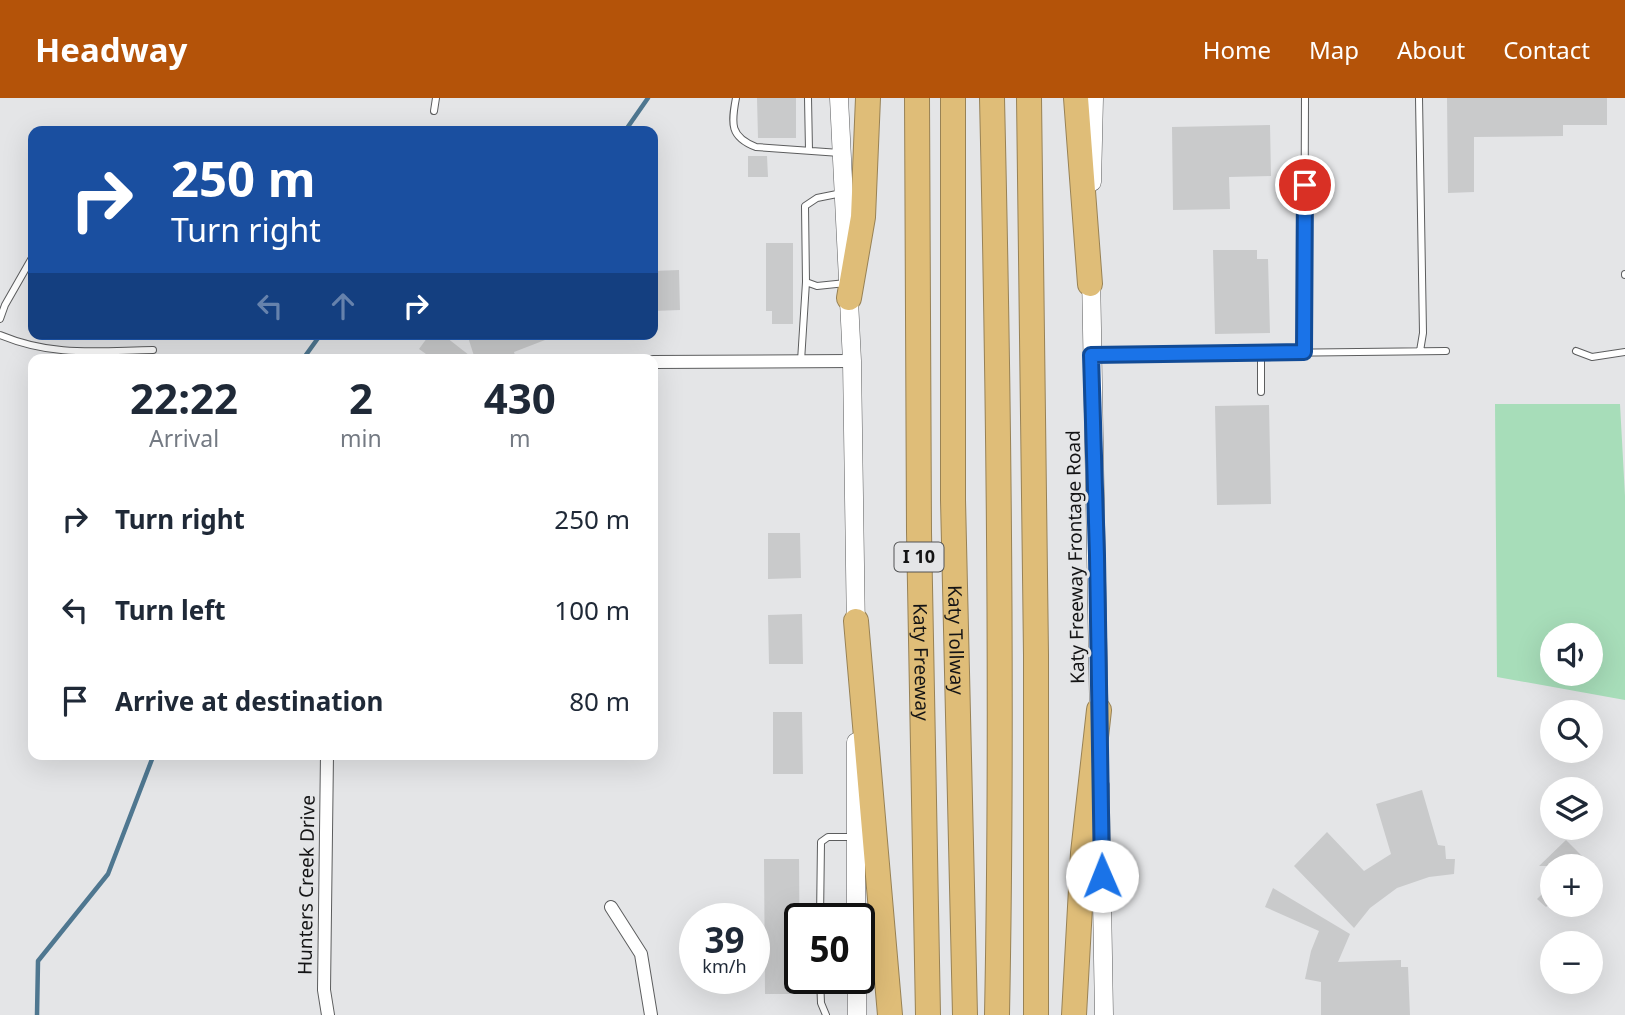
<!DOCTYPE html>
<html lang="en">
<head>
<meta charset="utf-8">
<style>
  body { margin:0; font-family:"Noto Sans",sans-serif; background:#f2f2f3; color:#1f2937; height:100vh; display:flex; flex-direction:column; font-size:26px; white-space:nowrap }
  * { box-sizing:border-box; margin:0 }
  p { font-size:23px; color:#747a83 }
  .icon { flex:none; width:38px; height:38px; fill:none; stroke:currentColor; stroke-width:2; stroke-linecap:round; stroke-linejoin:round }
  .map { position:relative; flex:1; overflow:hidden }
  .panel { position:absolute; left:28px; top:256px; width:630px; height:406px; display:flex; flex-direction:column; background:#fff; border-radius:14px; box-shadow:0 7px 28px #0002 }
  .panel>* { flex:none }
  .banner { position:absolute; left:28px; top:28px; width:630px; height:214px; border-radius:14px; box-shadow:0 7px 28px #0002; background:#1a4fa0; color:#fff; overflow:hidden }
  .buttons { position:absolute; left:1540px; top:525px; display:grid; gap:14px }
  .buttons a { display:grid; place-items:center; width:63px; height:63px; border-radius:50%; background:#fff; box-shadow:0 7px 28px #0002; font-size:35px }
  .speed { position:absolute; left:679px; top:805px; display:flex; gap:14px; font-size:35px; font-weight:700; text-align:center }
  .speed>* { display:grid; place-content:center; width:91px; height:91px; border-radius:50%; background:#fff; box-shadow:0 7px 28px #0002; line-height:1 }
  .speed small { font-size:18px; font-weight:400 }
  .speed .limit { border:4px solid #111; border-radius:10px; background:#fff; color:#111 }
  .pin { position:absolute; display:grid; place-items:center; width:60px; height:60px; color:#fff; margin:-30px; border:4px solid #fff; border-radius:50%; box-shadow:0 2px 7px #0007 }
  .me { position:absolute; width:77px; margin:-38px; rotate:359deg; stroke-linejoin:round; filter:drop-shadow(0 0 5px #0008) }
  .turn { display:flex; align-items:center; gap:24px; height:147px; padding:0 28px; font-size:32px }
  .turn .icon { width:91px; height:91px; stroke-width:2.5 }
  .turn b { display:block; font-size:49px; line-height:60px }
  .lanes { display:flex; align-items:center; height:66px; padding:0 28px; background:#0003; justify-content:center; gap:35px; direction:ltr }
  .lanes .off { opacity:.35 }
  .eta { display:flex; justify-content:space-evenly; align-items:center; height:119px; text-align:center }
  .eta b { font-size:42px; font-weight:700; line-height:49px }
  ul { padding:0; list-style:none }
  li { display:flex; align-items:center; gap:21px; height:91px; padding:0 28px }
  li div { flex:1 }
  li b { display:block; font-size:26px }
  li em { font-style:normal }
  header { display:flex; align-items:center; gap:42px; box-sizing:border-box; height:98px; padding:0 35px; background:#b45309; color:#fff }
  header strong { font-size:33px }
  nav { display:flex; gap:38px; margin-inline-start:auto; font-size:24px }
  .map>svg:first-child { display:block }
  .garden { fill:#a7ddb9; fill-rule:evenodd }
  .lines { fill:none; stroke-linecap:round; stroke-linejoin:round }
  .stream { stroke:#4f7790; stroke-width:4.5 }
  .building { fill:#c9cacb }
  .service-casing { stroke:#5c5d5e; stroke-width:8 }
  .minor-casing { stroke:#5c5d5e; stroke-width:14 }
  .secondary-casing { stroke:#5c5d5e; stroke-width:19 }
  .motorway-casing { stroke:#988255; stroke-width:26 }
  .service { stroke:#fff; stroke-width:6 }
  .minor { stroke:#fff; stroke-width:12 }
  .secondary { stroke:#fff; stroke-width:18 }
  .motorway { stroke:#dfbd78; stroke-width:24 }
  .route-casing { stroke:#114b97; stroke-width:18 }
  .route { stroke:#1a73e8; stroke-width:12 }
  .labels { text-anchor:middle; stroke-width:6; stroke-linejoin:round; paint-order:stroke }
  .shield { fill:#e4e5e7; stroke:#525354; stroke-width:2 }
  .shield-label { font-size:18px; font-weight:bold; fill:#141415 }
  .street-label { font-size:19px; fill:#141415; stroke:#e4e5e7 }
</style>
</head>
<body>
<header>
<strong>Headway</strong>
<nav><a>Home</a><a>Map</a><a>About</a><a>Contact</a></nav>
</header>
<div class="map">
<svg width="1625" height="917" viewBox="0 0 1625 917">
  <rect width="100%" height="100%" fill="#e4e5e7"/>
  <!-- garden -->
  <path class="garden" d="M1495,306H1620L1625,398V602L1497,579ZM1591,537V576H1552V537Z"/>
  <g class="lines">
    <!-- stream -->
    <path class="stream" d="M625,33L648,0
      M303,261L321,236
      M37,917L38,863L108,776L154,656"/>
  </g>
  <!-- building -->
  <path class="building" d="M757,0H796V40H758Z
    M1447,0H1607V27H1563V38L1474,39V94L1448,95Z
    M1270,27L1271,78L1229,79L1230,111L1173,112L1172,29Z
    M748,58H767L768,79H748Z
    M766,145H793V226H772V213H766Z
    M1213,152H1257V161H1268L1270,235L1215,236Z
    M679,172L680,212L653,213V173Z
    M430,236H442L474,261H433L419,251Z
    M467,236H558V237L514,254L516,261H475Z
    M1269,307L1271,406L1217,407L1215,308Z
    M768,435H800L801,480L768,481Z
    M802,516L803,566H769L768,517Z
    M773,614H802L803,676H773Z
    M1422,692L1438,747L1445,748L1446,761H1455L1454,776L1429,779L1397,790L1370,810L1354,830L1294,768L1327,734L1364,773L1391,756L1376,706Z
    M1566,742L1592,768H1539Z
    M764,761H799L800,896H765Z
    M1552,786V804L1546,809L1537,801Z
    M1273,790L1350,836L1338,864L1401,862V869H1408L1410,917H1321V884L1305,881L1311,853L1319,833L1265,809Z"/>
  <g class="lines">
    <!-- service casing -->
    <g class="service-casing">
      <path id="service" d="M736,0C731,26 730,39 756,49L840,55
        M808,0L809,52
        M1419,0L1423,235L1420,253
        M434,13L436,0
        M842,95L817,100L805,108L806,184L817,188L846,185
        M1625,177V176
        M0,221L5,207L33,158
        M0,237C53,259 96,253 153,252
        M1576,253L1592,259L1625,254
        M1304,254L1305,0
        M1093,257L1446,253
        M801,263L806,184
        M1261,294V255
        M820,821L821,744L828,739H854
        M820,880L821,905L826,917"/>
    </g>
    <!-- minor casing -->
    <g class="minor-casing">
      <path id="minor" d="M653,264L852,263
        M327,656L324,892L328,917
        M611,809L641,856L651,917"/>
    </g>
    <!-- secondary casing -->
    <g class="secondary-casing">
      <path id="secondary" d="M839,0L852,263L856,535
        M1092,84L1094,0
        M1091,175L1099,623
        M856,644V821
        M1100,686L1104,917
        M857,880V917"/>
    </g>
    <!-- motorway casing -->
    <g class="motorway-casing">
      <g id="motorway">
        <path id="s1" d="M917,0L919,434L928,917"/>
        <path id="s2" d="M953,0V402L965,917"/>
        <path d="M992,0C999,306 1003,611 997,917"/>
        <path d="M1029,0L1036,557V917"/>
        <path d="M1076,0L1090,186"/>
        <path d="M849,200L863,119L868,0"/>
        <path d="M856,523L890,917"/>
        <path d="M1074,917L1083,755L1099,612"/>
      </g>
    </g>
    <!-- service -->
    <use href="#service" class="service"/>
    <!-- minor -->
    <use href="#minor" class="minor"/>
    <!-- secondary -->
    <use href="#secondary" class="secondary"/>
    <!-- motorway -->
    <use href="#motorway" class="motorway"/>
  </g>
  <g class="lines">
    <!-- route casing -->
    <g class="route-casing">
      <path id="route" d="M1102,778L1097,458L1091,257L1304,254L1305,87"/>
    </g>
    <!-- route -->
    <use href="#route" class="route"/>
  </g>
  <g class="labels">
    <!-- shield labels -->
    <rect class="shield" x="894.5" y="444.5" width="49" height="29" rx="5"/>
    <g class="shield-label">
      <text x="919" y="465">I 10</text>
    </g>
    <!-- street labels -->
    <g class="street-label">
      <text transform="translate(1075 459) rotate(-91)" y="7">Katy Freeway Frontage Road</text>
      <text dy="7" stroke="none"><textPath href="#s2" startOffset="542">Katy Tollway</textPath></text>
      <text dy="7" stroke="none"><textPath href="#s1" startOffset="564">Katy Freeway</textPath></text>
      <text transform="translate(306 787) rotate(-89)" y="7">Hunters Creek Drive</text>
    </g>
  </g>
</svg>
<div class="buttons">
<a><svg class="icon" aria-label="sound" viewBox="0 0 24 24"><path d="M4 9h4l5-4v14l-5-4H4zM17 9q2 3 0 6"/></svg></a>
<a><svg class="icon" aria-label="search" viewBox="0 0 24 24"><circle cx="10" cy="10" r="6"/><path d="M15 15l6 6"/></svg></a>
<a><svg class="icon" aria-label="layers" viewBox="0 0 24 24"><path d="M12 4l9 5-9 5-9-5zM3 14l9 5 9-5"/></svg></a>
<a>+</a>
<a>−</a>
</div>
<div class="speed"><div>39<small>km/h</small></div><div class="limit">50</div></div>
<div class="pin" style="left:1305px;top:87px;background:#d93025"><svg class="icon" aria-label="arrive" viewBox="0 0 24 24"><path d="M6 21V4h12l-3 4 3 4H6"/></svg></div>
<svg class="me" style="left:1102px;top:778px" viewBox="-20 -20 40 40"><circle r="19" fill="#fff"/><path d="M0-13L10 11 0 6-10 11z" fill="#1a73e8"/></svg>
<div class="banner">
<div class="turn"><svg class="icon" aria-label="right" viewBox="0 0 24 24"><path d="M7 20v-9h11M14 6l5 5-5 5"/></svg><div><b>250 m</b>Turn right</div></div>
<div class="lanes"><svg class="icon off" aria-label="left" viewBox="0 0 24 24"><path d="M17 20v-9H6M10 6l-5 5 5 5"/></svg><svg class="icon off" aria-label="ahead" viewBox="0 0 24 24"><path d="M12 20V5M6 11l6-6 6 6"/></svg><svg class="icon" aria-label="right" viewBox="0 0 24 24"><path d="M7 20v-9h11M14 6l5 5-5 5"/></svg></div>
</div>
<section class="panel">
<div class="eta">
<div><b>22:22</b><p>Arrival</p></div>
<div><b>2</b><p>min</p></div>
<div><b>430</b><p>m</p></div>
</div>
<ul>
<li><svg class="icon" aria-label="right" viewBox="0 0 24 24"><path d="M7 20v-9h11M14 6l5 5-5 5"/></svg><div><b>Turn right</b></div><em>250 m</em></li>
<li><svg class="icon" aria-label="left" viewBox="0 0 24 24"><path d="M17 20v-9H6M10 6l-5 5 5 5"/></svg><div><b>Turn left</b></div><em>100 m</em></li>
<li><svg class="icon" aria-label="arrive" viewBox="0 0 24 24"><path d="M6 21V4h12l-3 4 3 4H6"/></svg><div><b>Arrive at destination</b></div><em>80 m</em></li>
</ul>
</section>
</div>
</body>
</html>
